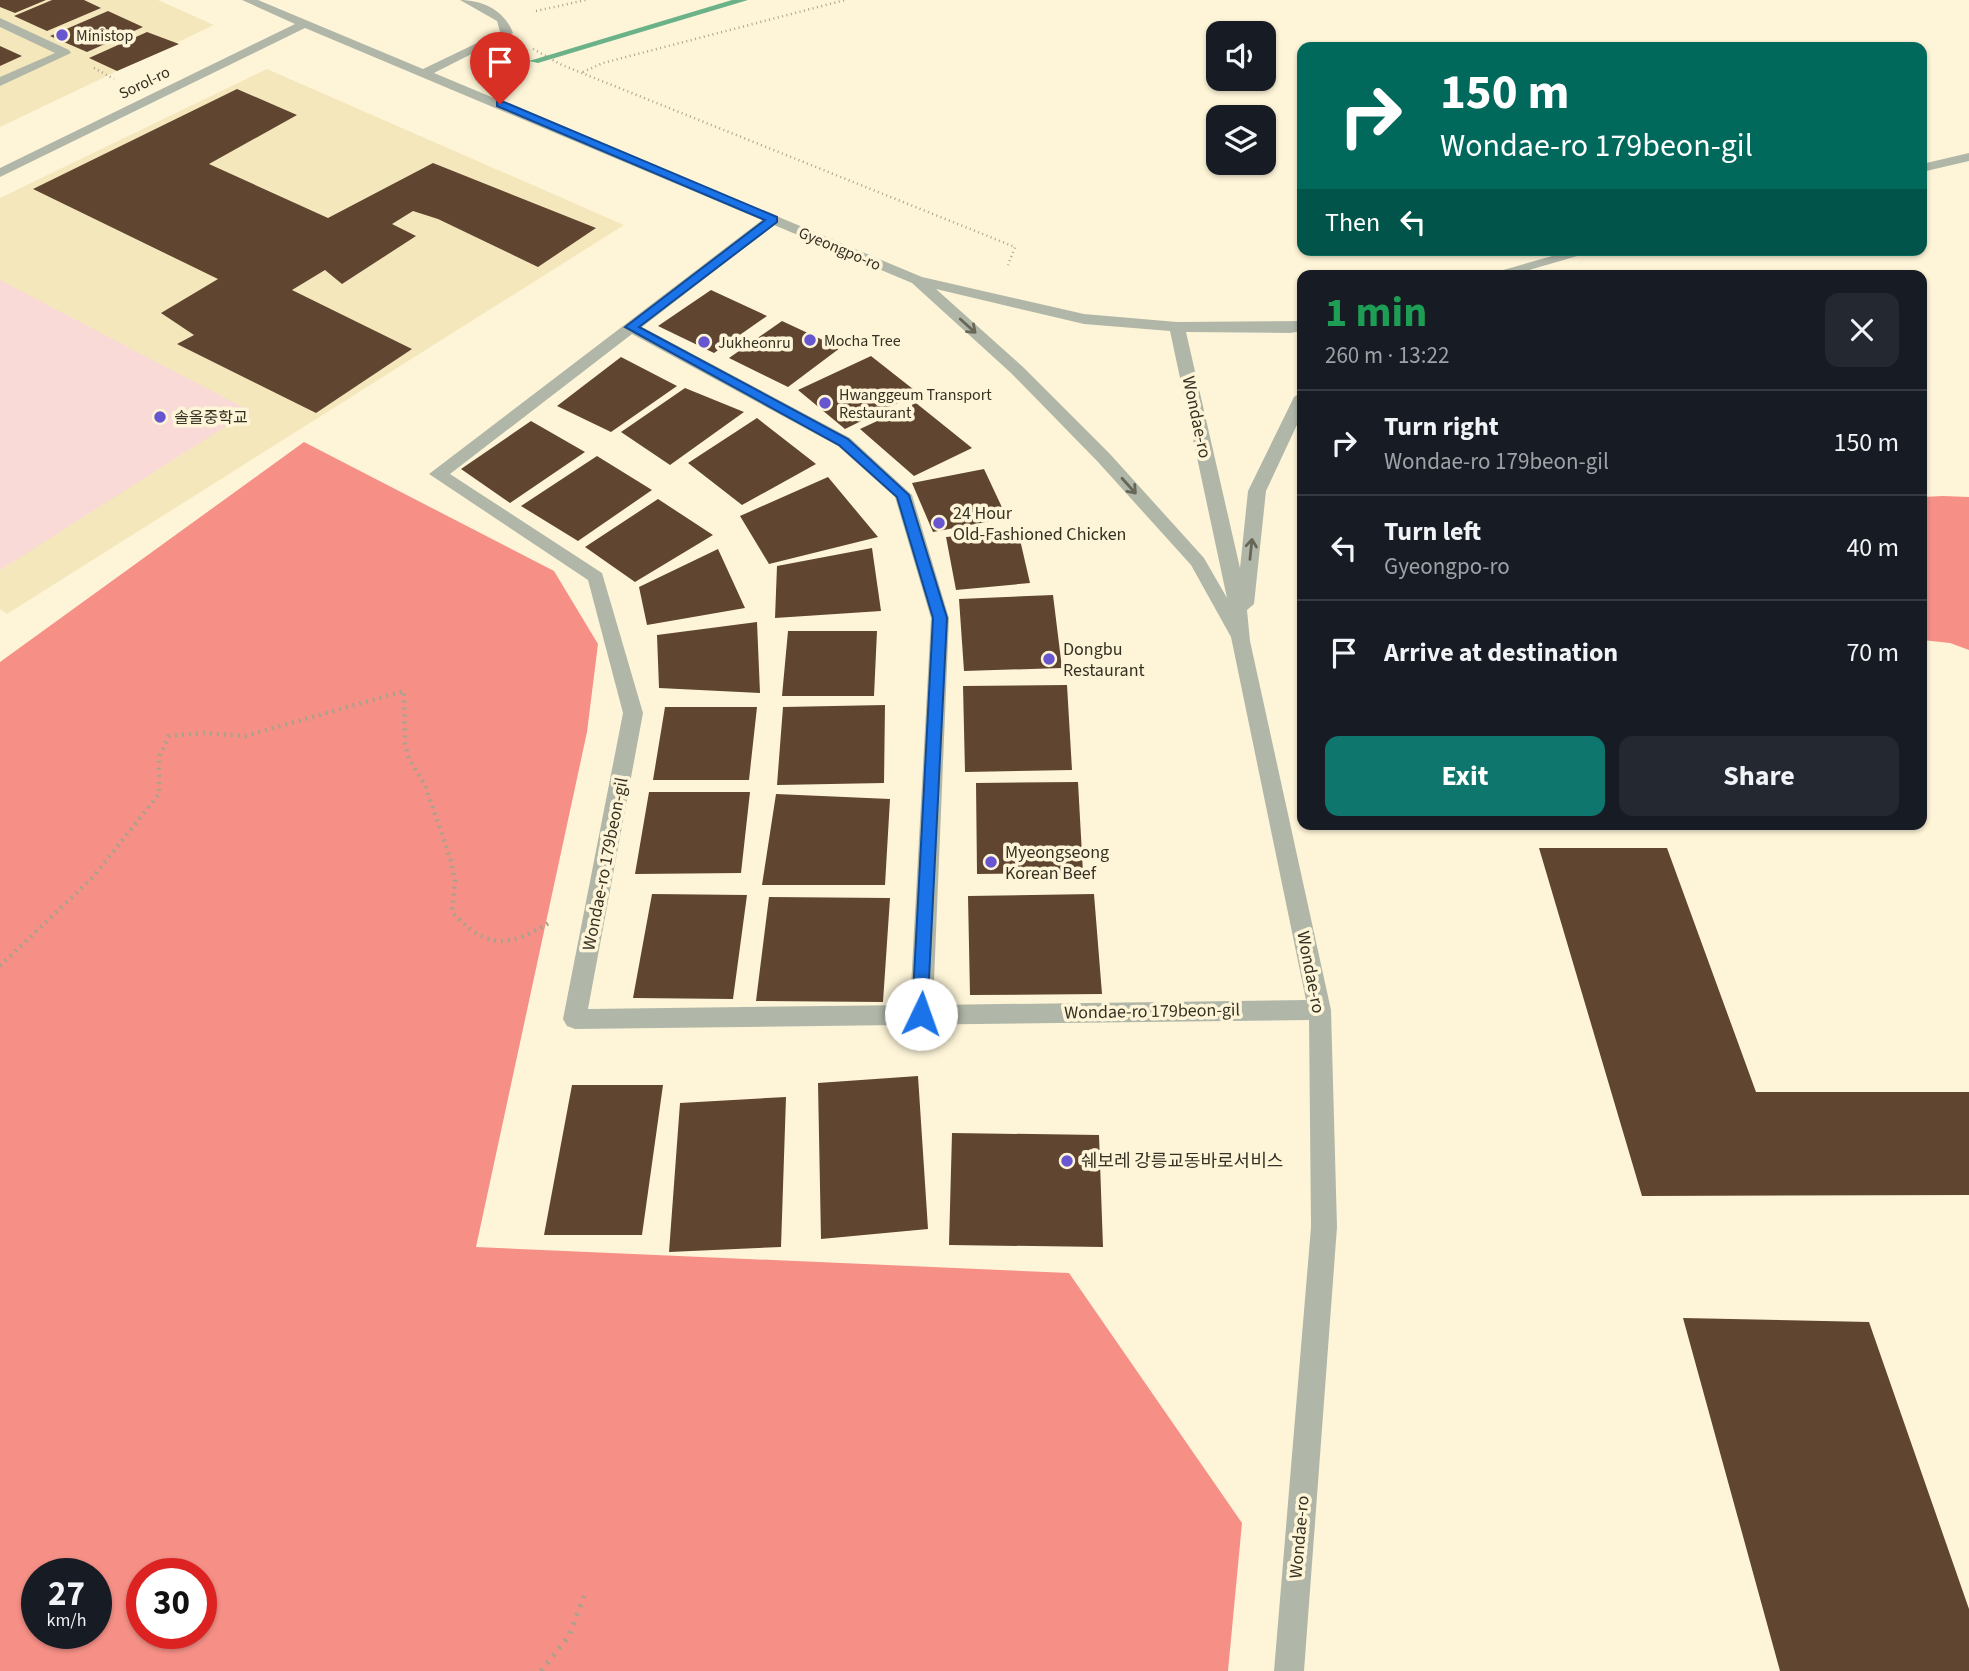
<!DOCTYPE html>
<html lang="en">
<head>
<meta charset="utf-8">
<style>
  body { margin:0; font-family:"Source Sans 3","Noto Sans KR",sans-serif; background:#242831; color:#f1f3f6; height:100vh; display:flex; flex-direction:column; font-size:26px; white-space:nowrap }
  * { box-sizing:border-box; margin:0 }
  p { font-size:23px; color:#9ea1a6 }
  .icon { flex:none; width:38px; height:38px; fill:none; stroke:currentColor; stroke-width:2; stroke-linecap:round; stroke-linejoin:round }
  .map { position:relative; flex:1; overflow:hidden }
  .details { position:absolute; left:1297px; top:270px; width:630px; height:560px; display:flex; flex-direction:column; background:#171b24; border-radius:14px; box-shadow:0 2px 5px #0004 }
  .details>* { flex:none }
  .banner { position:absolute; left:1297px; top:42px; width:630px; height:214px; border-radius:14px; box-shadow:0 2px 5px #0004; background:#00695c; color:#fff; overflow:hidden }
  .controls { position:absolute; left:1206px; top:21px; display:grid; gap:14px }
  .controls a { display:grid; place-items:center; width:70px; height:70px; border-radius:14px; background:#171b24; box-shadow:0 2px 5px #0004; font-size:35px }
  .speed { position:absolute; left:21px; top:1558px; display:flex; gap:14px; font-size:35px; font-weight:700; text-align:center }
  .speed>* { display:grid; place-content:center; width:91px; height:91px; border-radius:50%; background:#171b24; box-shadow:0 2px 5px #0004; line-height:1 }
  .speed small { font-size:18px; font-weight:400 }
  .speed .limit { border:10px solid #d22; background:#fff; color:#111 }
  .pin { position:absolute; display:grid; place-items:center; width:60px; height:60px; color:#fff; margin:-72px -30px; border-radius:50% 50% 50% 0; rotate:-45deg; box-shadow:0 0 7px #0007 }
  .pin .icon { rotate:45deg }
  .me { position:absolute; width:77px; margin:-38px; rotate:3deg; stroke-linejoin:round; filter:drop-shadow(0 0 5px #0008) }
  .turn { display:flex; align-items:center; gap:24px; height:147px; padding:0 28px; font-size:32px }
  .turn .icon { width:91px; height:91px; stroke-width:2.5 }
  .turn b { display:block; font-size:49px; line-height:60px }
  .then { display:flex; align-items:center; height:66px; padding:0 28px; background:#0003; gap:14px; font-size:26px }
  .round { display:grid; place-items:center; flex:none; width:74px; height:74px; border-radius:14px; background:#242831 }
  .headline { display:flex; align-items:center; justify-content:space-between; height:119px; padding:0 28px }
  h1 { font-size:42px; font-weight:700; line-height:52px; color:#1e9e55 }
  .action { display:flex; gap:14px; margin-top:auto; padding:14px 28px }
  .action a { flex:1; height:80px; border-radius:14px; background:#0f766e; color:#fff; font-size:28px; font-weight:700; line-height:80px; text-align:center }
  .action a+a { background:#242831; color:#f1f3f6 }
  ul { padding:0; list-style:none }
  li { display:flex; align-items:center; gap:21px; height:105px; padding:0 28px; border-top:2px solid #363941 }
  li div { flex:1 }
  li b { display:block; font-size:26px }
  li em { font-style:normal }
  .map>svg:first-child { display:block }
  .built { fill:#f5e7bc }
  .green { fill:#f9dad6 }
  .forest { fill:#f69087; fill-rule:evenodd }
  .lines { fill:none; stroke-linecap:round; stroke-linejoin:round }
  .stream { fill:#6bb288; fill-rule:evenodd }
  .building { fill:#604631 }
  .path-far2 { stroke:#a9a28b; stroke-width:2.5; stroke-dasharray:1 3.5; stroke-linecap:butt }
  .path-far1 { stroke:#a9a28b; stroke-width:4.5; stroke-dasharray:2 5; stroke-linecap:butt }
  .path { stroke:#a9a28b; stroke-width:5; stroke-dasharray:2.5 7; stroke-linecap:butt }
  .minor { fill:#b1b7a8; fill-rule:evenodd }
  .oneway { stroke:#676758 }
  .route { fill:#1a73e8; stroke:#114b97; stroke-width:2 }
  .poi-dot { fill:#6856d0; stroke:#fef5d8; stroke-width:2.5 }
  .labels { text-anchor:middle; stroke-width:7; stroke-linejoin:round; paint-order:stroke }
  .far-poi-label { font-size:16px; fill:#353123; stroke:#fef5d8; text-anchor:start }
  .far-street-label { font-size:16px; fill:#353123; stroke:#fef5d8 }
  .street-label { font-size:18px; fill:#353123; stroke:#fef5d8 }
  .poi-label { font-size:18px; fill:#353123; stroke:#fef5d8; text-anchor:start }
</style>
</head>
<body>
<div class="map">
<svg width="1969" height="1671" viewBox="0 0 1969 1671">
  <rect width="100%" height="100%" fill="#fef5d8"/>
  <!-- built -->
  <path class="built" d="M0,0H158L214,25L0,127Z
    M267,69L624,225L7,614L0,609V198Z"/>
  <!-- green -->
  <path class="green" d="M0,280L250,411L0,570Z"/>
  <!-- forest -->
  <path class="forest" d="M304,442L554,571L598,644L587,732L476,1247L1069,1273L1242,1523L1228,1671H0V662ZM37,1573H96V1633H37ZM142,1573H201V1633H142Z
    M1943,496L1969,497V650L1950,643L1922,640V497Z"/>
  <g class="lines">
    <!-- stream -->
    <path class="stream" d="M732,0H748L538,63L529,61Z"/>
  </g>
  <!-- building -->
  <path class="building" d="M0,0H46L15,13L0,7Z
    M52,0H84L101,8L47,31L14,16Z
    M108,11L143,27L87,52L50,36Z
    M147,32L179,44L117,71L89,58Z
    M0,46L22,56L0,66Z
    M237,89L297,115L209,164L328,218L433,163L596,228L538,267L438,219L413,211L392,224L416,236L342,284L325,270L292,290L412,349L316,413L177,344L194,335L161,313L218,279L33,189Z
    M711,290L767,316L714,353L658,326Z
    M782,321L840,348L788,387L729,358Z
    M871,356L918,393L845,429L798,390Z
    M621,357L677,386L611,432L557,406Z
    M685,388L744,412L670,465L621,432Z
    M916,403L972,448L914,476L860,429Z
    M757,418L816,464L742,505L688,463Z
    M531,421L585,452L510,503L461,469Z
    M597,456L652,490L578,541L521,506Z
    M984,469L1007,518L933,532L912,483Z
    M828,477L878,537L769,564L740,516Z
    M658,499L713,535L635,582L585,547Z
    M1018,531L1030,583L956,590L946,537Z
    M872,548L881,611L775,618L777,566Z
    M718,549L745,608L647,625L639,587Z
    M1053,595L1062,668L964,671L959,599Z
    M757,622L760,693L659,688L657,635Z
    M788,631H877L874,696H782Z
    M1067,685L1072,770L965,772L963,686Z
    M885,705L884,783L777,785L783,707Z
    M665,707H757L749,780H653Z
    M1078,782L1083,873L977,874L976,783Z
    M649,792H750L741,873L635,874Z
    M776,794L890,799L885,885H762Z
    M1539,848H1667L1756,1092H1969V1195L1642,1196Z
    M652,894L747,895L733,999L633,998Z
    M1094,894L1102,994L970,995L968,896Z
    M769,897L890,898L883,1002L756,1001Z
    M918,1076L928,1229L821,1239L818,1083Z
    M572,1085H663L642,1235H544Z
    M786,1097L781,1247L669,1252L680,1103Z
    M952,1133L1099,1135L1103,1247L949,1245Z
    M1683,1318L1869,1322L1969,1609V1671H1780Z"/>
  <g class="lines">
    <!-- path-far2 -->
    <path class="path-far2" d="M536,11L586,0
      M533,49L562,65L1015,247L1008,265
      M94,68L114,79
      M583,72L603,63L845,0"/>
    <!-- path-far1 -->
    <path class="path-far1" d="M0,966L93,877L159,794V757L169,736L204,733L245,736L404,691L405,744L409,759L425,785L451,861L455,881L452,912C488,951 509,947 552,921"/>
    <!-- path -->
    <path class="path" d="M541,1671L569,1636L584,1596"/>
    <!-- minor -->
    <path class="minor" d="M242,0H258L423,69L500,32L497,21L460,0C483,0 505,11 513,33L434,73L922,277L1084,314L1177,322L1302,321V331L1290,333L1186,332L1240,568L1248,491L1294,397L1302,392V414L1266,491L1254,604L1247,610L1250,641L1331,1010L1337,1227L1304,1671H1274L1311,1227L1309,1020L575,1029L567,1026L563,1019L623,713L588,580L429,474L762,220L305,28L0,177V168L295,24ZM774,225L912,283L1011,373L1098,462L1191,565L1231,637L1306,1000L933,1005L949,618L912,495L850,438L642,327ZM936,289L1084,324L1170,331L1227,598L1204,558L1110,454L1023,367ZM632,334L838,446L895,497L931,618L910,1005L588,1009L643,713L602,573L450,474Z
      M0,18L69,50L71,53L0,86V77L55,53L0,27Z
      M1969,153V161L1922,172V164Z
      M1573,250H1598L1512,275H1486Z"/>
  </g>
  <!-- one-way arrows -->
  <defs><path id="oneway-shaft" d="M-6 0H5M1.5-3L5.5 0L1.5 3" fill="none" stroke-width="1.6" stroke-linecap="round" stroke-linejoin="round" transform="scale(1.75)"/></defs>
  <g class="oneway">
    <use href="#oneway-shaft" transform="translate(968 326) rotate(42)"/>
    <use href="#oneway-shaft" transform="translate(1129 486) rotate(48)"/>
    <use href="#oneway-shaft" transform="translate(1251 549) rotate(-84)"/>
  </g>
  <!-- route -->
  <path class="route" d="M497,102H504L777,217V222L639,327L848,439L909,495L947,618L927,1019H915L912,1014L933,618L897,497L839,445L625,327L765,220L497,106Z"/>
  <!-- markers -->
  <g class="poi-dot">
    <circle cx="62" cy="35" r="7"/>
    <circle cx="810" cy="340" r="7"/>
    <circle cx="704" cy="342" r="7"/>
    <circle cx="825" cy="403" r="7"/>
    <circle cx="160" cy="417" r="7"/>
    <circle cx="939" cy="523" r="7"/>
    <circle cx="1049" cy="659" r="7"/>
    <circle cx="991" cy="862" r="7"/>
    <circle cx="1067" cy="1161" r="7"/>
  </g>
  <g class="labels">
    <!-- far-poi labels -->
    <g class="far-poi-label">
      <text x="76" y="41">Ministop</text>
      <text x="824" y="346">Mocha Tree</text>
      <text x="718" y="348">Jukheonru</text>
      <text x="839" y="400">Hwanggeum Transport<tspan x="839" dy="18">Restaurant</tspan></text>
      <text x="174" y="423">솔올중학교</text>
    </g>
    <!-- far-street labels -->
    <g class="far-street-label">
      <text transform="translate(144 82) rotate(-26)" y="6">Sorol-ro</text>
      <text transform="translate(840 248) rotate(23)" y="6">Gyeongpo-ro</text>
    </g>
    <!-- street labels -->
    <g class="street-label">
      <text transform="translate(1197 417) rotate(78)" y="6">Wondae-ro</text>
      <text transform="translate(605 864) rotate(-79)" y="6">Wondae-ro 179beon-gil</text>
      <text transform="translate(1311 972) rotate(79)" y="6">Wondae-ro</text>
      <text transform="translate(1152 1011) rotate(-1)" y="6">Wondae-ro 179beon-gil</text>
      <text transform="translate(1299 1537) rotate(-85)" y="6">Wondae-ro</text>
    </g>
    <!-- poi labels -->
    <g class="poi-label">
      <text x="953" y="519">24 Hour<tspan x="953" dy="21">Old-Fashioned Chicken</tspan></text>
      <text x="1063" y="655">Dongbu<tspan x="1063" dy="21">Restaurant</tspan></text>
      <text x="1005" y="858">Myeongseong<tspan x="1005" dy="21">Korean Beef</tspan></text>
      <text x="1081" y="1167">쉐보레 강릉교동바로서비스</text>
    </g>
  </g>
</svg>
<div class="controls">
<a><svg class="icon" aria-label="sound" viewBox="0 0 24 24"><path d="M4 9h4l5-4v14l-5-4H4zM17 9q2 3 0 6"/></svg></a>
<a><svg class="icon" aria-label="layers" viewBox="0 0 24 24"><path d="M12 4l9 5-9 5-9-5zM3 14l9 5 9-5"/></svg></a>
</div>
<div class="speed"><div>27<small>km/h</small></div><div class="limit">30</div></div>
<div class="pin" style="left:500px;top:104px;background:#d93025"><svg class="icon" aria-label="arrive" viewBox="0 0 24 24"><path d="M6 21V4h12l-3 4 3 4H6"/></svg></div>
<svg class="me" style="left:921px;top:1014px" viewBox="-20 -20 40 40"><circle r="19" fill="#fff"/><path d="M0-13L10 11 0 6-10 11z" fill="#1a73e8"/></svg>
<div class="banner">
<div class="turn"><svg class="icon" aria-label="right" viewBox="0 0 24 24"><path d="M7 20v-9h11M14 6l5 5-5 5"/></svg><div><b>150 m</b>Wondae-ro 179beon-gil</div></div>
<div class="then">Then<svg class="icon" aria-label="left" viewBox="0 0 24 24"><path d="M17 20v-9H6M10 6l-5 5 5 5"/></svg></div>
</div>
<section class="details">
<div class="headline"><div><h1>1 min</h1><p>260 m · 13:22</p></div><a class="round"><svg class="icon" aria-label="close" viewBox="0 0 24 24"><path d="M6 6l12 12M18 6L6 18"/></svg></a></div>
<ul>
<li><svg class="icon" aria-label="right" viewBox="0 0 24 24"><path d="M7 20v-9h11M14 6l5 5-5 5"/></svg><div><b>Turn right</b><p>Wondae-ro 179beon-gil</p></div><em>150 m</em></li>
<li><svg class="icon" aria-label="left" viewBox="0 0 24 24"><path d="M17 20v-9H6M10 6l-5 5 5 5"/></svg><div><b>Turn left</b><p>Gyeongpo-ro</p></div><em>40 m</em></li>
<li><svg class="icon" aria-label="arrive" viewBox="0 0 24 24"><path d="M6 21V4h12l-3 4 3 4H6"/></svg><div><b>Arrive at destination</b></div><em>70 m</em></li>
</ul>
<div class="action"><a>Exit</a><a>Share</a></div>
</section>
</div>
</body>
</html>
